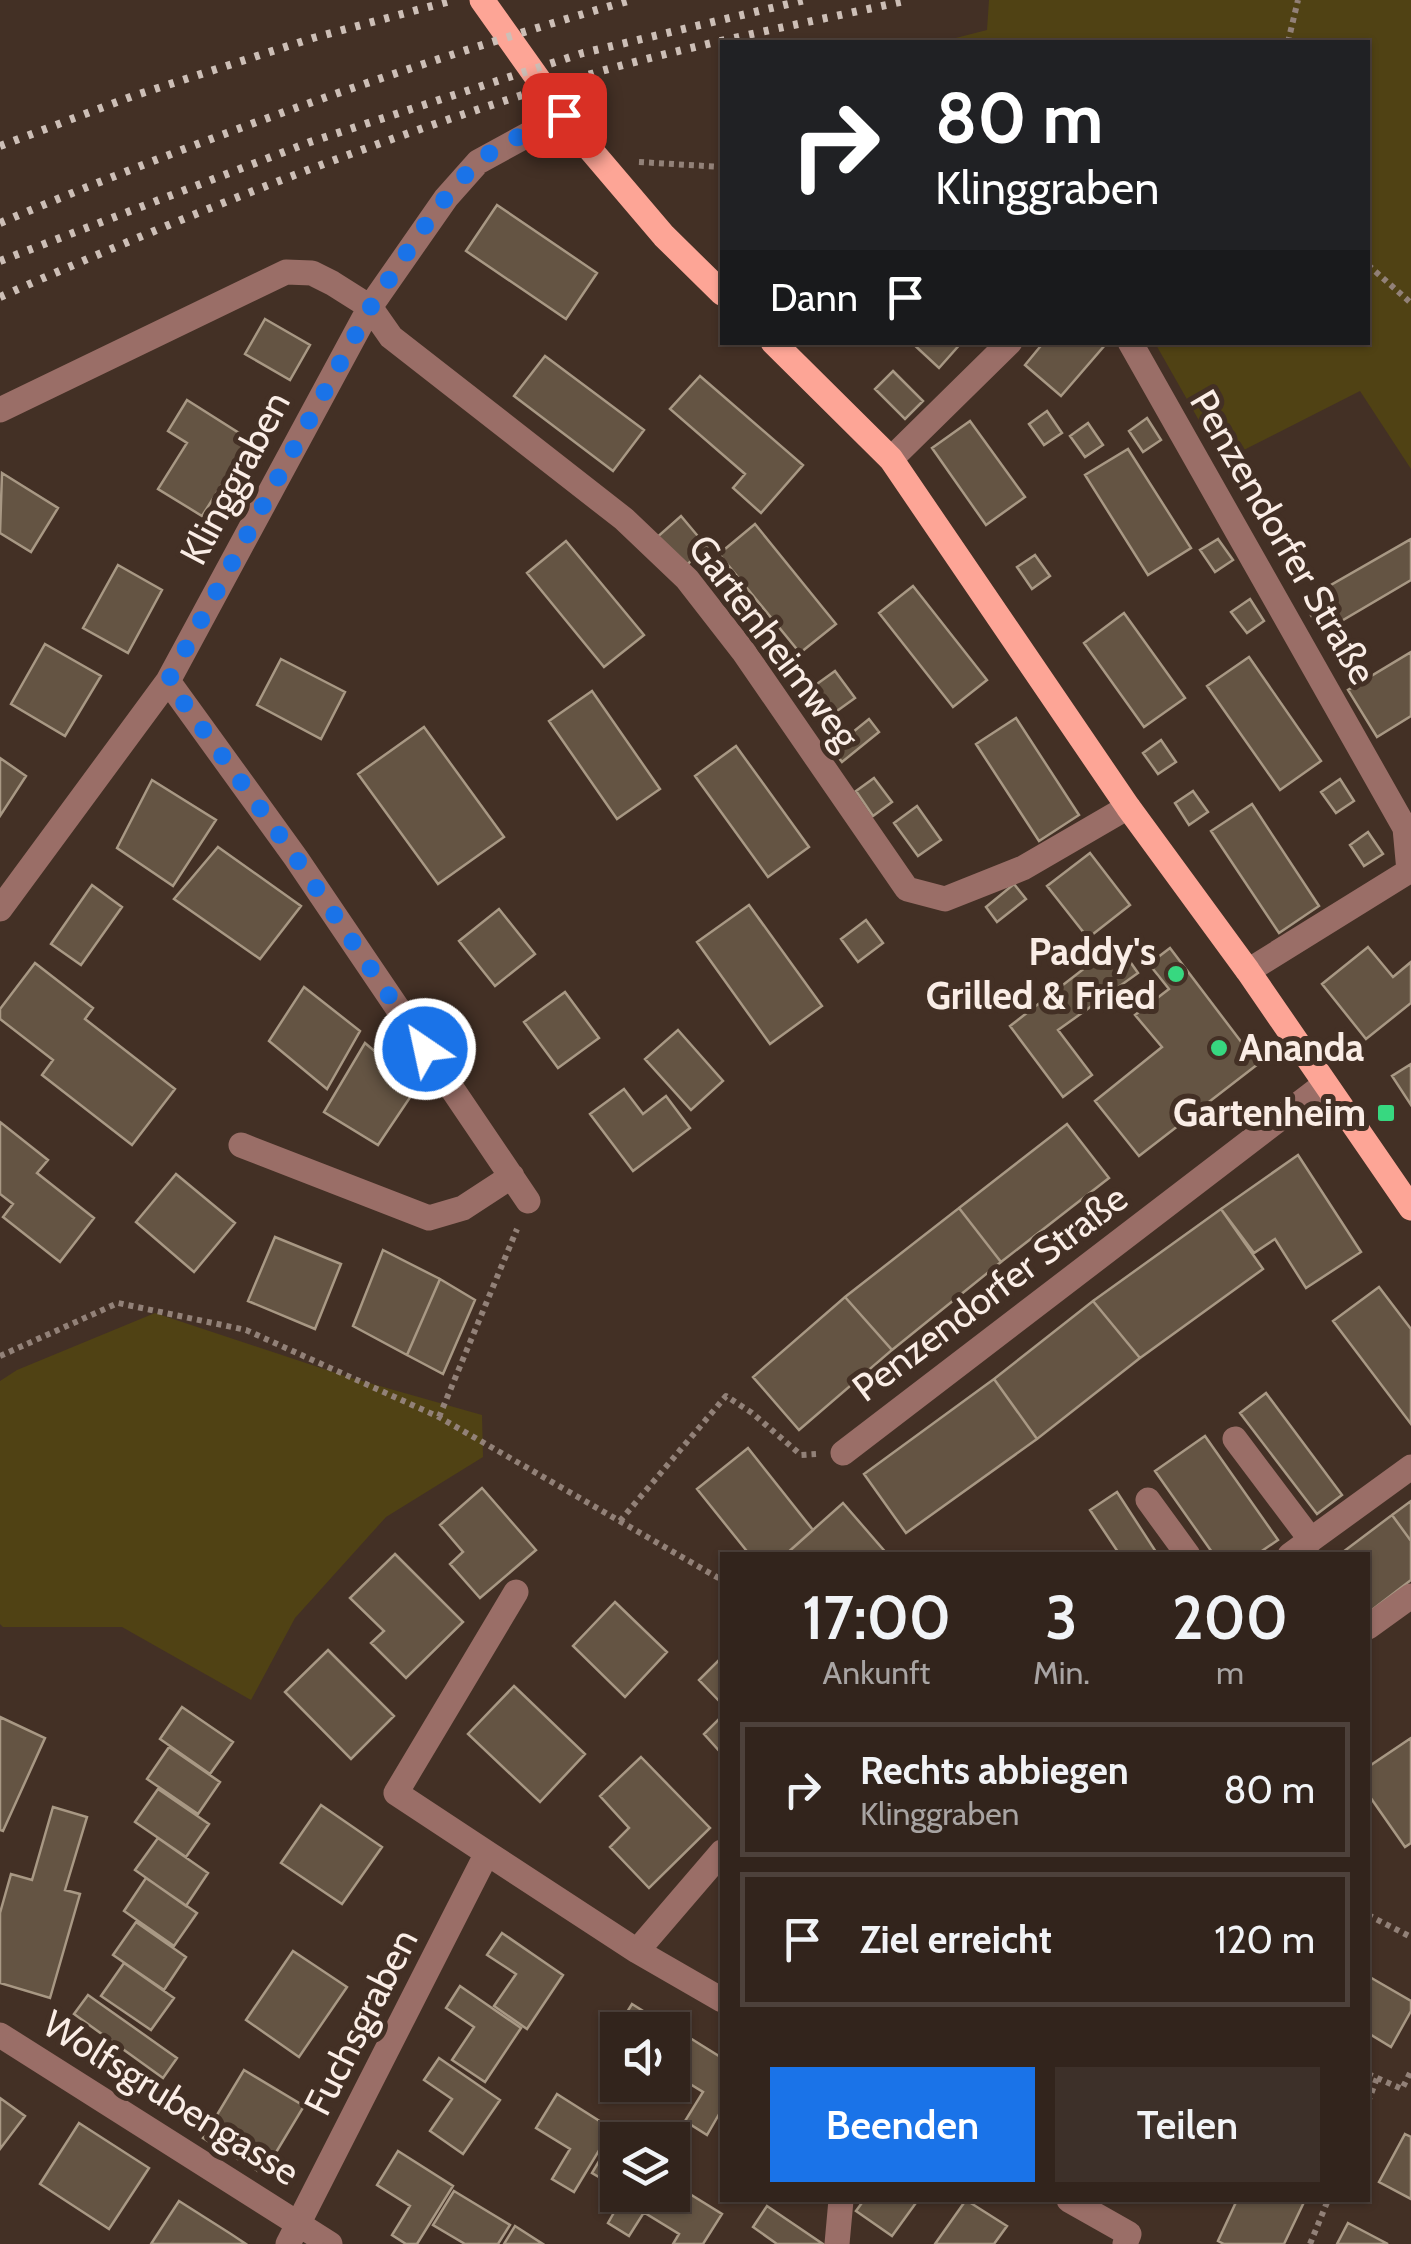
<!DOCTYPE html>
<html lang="de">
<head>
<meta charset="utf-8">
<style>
  body { margin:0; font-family:Cabin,sans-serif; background:#3d3029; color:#f1f3f6; height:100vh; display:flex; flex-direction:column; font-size:38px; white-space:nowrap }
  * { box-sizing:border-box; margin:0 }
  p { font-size:32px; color:#a8a4a3 }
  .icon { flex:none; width:55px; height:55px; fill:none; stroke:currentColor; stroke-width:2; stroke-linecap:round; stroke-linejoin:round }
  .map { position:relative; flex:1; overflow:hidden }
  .details { position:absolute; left:720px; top:1552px; width:650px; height:650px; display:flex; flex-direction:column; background:#32241c; border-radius:0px; box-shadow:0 2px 8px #0004,0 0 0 2px #4d413b }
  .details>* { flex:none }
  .top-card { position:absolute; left:720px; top:40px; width:650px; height:305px; border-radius:0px; box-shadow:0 2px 8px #0004,0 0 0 2px #4d413b; background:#202124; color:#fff; overflow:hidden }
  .fabs { position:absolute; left:600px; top:2012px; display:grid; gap:20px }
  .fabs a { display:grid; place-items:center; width:90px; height:90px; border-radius:0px; background:#32241c; box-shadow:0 2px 8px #0004,0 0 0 2px #4d413b; font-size:50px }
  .pin { position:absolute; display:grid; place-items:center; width:85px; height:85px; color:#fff; margin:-42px; border-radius:20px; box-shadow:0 5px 15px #0006 }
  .me { position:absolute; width:110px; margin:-55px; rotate:326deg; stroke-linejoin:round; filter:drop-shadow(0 0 8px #0008) }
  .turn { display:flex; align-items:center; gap:35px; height:210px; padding:0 50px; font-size:45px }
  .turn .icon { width:130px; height:130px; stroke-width:2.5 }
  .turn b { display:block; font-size:70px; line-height:85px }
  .then { display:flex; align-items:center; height:95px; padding:0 50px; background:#0003; gap:20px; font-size:38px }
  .eta { display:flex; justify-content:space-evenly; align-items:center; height:170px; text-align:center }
  .eta b { font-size:60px; font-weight:600; line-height:70px }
  .action { display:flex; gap:20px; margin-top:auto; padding:20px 50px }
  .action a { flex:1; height:115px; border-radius:0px; background:#1a73e8; color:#fff; font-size:40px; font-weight:600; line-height:115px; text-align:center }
  .action a+a { background:#3d3029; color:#f1f3f6 }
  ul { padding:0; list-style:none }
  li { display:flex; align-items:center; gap:30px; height:135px; margin:0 20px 15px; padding:0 30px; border:5px solid #4d413b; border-radius:0px }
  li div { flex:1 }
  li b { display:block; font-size:38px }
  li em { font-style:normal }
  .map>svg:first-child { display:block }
  .green { fill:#504214 }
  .building { fill:#645443; stroke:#a89884; stroke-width:2.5 }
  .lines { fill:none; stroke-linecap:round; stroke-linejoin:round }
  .path { stroke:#928178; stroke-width:6; stroke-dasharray:5 5; stroke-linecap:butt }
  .minor { stroke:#9a6e67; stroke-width:25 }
  .major { stroke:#fda596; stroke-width:25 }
  .rail { stroke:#cdbfb7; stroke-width:8; stroke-dasharray:5 10; stroke-linecap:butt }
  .route { stroke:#1a73e8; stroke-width:18; stroke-dasharray:0 32.4 }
  .poi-dot { fill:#37d880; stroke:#433025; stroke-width:4 }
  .labels { text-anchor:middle; stroke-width:10; stroke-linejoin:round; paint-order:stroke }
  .street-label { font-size:38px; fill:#faede6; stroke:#433025 }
  .poi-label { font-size:38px; font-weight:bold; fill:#faede6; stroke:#433025; text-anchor:end }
</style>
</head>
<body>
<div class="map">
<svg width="1411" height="2244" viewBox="0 0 1411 2244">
  <rect width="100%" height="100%" fill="#433025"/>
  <!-- green -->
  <path class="green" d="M989,0H1411V469L1360,391L1222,461L1155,343L1368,342V42H940L987,30Z
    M155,1313L348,1377L482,1415L483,1457L386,1517L295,1618L251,1700L122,1627H3L0,1624V1381L17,1370Z"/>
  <!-- building -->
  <path class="building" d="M497,205L597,273L566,319L466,251Z
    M265,319L310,345L290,380L245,354Z
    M911,342H962L939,368Z
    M1044,342H1102L1105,345L1061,396L1025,365Z
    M545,356L644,430L613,471L514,396Z
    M893,371L923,401L905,419L875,389Z
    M700,376L803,465L761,513L733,488L745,474L670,409Z
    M187,400L250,440L202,516L158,489L187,443L168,431Z
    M1047,411L1062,433L1044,445L1029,424Z
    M1147,418L1161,440L1143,452L1129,431Z
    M970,421L1025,497L986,525L932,448Z
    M1088,423L1103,445L1085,457L1070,436Z
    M1128,449L1191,548L1148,575L1085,475Z
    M2,473L58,508L31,552L0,533Z
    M681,516L707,547L682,569L655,539Z
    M755,524L836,624L800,653L719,554Z
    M1218,539L1233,560L1215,572L1200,550Z
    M1411,539V580L1321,633L1303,601Z
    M566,541L644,635L604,667L527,573Z
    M1035,555L1050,576L1032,589L1017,567Z
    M118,565L162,590L128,653L83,628Z
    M913,586L987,680L953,707L879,613Z
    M1250,599L1264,621L1247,633L1231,612Z
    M1124,613L1185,698L1144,727L1084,643Z
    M45,644L101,676L65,736L11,704Z
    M1411,652V716L1377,737L1348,690Z
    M1249,657L1321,761L1280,790L1207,686Z
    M281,659L345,692L321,739L257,705Z
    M835,671L855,698L823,721L803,694Z
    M592,691L660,789L617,819L549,721Z
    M1016,718L1079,815L1039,841L976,744Z
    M869,719L879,732L842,762L832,749Z
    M424,727L504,837L438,884L358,774Z
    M1161,740L1176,762L1158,774L1143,753Z
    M736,746L809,847L768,877L695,776Z
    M0,758L26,776L0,816Z
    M874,778L892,802L873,816L856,791Z
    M1340,779L1354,801L1336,813L1321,792Z
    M152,780L216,820L173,886L117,848Z
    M1193,791L1208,812L1189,825L1175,803Z
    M1252,804L1319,906L1279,933L1211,831Z
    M917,806L941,840L918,856L894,823Z
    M1368,832L1383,854L1364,866L1350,845Z
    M218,847L301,906L260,959L174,899Z
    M1090,853L1130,905L1088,938L1047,886Z
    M1014,884L1026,899L997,922L986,907Z
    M92,885L122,907L81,965L51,944Z
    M749,905L822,1006L770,1044L697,942Z
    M499,909L535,954L495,986L459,941Z
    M866,920L883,943L858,962L841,939Z
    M1117,943L1138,973L1058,1030L1092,1075L1063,1097L1010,1026Z
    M1368,947L1393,977L1411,962V1003L1366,1039L1322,984Z
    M1170,948L1258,1064L1139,1156L1095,1101L1162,1047L1135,1015L1169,989L1149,964Z
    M35,963L93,1008L85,1019L175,1089L132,1145L42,1075L53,1060L0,1019V1009Z
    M304,987L360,1031L327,1089L269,1041Z
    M565,992L599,1038L558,1068L524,1022Z
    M678,1030L723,1081L691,1110L645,1059Z
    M365,1043L417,1087L378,1145L324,1112Z
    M1411,1064V1105L1392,1076Z
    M624,1089L643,1114L666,1096L690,1128L633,1171L590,1114Z
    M0,1122L48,1160L37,1173L94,1218L60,1262L3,1217L13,1204L0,1194Z
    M1067,1124L1109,1178L1001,1262L959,1208Z
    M1298,1155L1361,1252L1306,1288L1275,1239L1254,1253L1221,1209Z
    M176,1174L235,1223L194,1272L136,1222Z
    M959,1208L1001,1262L892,1350L845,1297Z
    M1221,1209L1263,1269L1140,1358L1093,1301Z
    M275,1237L341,1264L315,1329L248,1301Z
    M383,1250L440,1279L407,1355L353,1326Z
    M440,1279L475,1300L443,1374L407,1355Z
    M1379,1287L1411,1329V1424L1333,1321Z
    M845,1297L892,1350L799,1430L753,1377Z
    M1093,1301L1140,1358L1037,1439L994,1379Z
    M994,1379L1037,1439L906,1533L864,1474Z
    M1266,1393L1342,1495L1317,1514L1240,1413Z
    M1205,1436L1278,1540L1256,1555H1214L1155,1471Z
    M748,1448L813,1530L785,1555H750L697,1489Z
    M482,1488L536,1550L480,1598L450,1564L463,1552L440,1525Z
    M1117,1492L1158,1555H1120L1090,1510Z
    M1411,1501V1541L1392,1515Z
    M843,1503L888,1555H787L786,1554Z
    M1392,1515L1411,1541V1580L1368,1613V1555H1339Z
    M395,1554L463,1622L406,1678L371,1643L384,1631L350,1598Z
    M615,1602L667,1652L625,1697L573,1646Z
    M328,1650L394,1716L351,1759L285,1692Z
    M722,1657V1704L699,1680Z
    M514,1686L585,1754L540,1802L468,1734Z
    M182,1707L233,1742L210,1774L160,1739Z
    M722,1716V1754L704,1734Z
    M0,1717L45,1738L3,1831L0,1830Z
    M1411,1738V1843L1405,1847L1368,1794V1767Z
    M169,1747L220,1782L198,1814L147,1779Z
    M641,1757L710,1828L649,1888L610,1847L629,1828L600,1796Z
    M158,1789L209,1824L186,1857L135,1822Z
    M321,1805L382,1847L342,1904L281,1863Z
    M53,1807L87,1817L65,1890L80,1894L50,1998L0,1983V1913L11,1874L32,1880Z
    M158,1838L208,1873L186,1906L135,1870Z
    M146,1878L197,1913L174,1946L124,1911Z
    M136,1922L186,1957L164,1990L113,1955Z
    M502,1933L563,1975L527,2029L494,2006L516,1974L487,1955Z
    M293,1951L347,1987L299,2057L246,2020Z
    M124,1963L174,1998L151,2030L101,1996Z
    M1368,1976L1411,2001V2011L1391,2047L1368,2033Z
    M460,1986L521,2028L485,2082L452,2060L474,2027L446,2008Z
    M88,1995L177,2058L163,2078L74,2014Z
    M632,2004L688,2039L672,2064V2030H618V2042L611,2038Z
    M690,2038L722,2058V2109L707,2135L685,2121L703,2092L672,2073V2065Z
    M439,2058L500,2100L463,2154L430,2131L452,2099L424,2080Z
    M244,2070L304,2106L263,2174L203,2138Z
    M629,2085H659L649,2102L627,2088Z
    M557,2094L612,2129L574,2192L552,2179L570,2149L536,2128Z
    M0,2098L25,2116L0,2149Z
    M79,2123L149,2168L109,2229L40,2184Z
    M1405,2134L1411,2137V2199L1379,2182Z
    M612,2139L618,2142V2188L592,2173Z
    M398,2151L453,2186L417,2244H406L392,2235L410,2206L377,2185Z
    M672,2183L722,2214L703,2244H673L679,2234L645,2213L656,2195H672Z
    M454,2191L510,2225L498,2244H465L433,2225Z
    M624,2195H655L629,2236L608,2223Z
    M864,2200H918L892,2236L856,2211Z
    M966,2200L1007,2226L994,2244H935Z
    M1237,2200H1305L1284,2244H1224L1218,2241Z
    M179,2201L231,2234L246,2244H151Z
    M767,2206L823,2244H777L753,2227Z
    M1348,2223L1388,2244H1337Z
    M515,2226L543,2244H504Z"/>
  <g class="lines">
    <!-- path -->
    <path class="path" d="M1288,42L1298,0
      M639,162L722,167
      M1368,265L1411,303
      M0,1356L118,1303L246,1330L439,1417L722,1580
      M439,1417L517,1229
      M620,1521L726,1396L752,1413L801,1455L816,1454
      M1368,1915L1411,1937
      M1368,2074L1402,2089L1411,2071
      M1368,2102L1377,2078
      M1310,2244L1328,2200"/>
    <!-- minor -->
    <path class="minor" d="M1130,342L1405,828L1409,871L1248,971
      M0,410L286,272L312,273L332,283L370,307L391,337L624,519L687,579L743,651L907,889L945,899L1023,868L1128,807
      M891,459L1010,342
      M168,681L296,858L528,1201
      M0,909L168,681L370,307L446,198L478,162L564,115
      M241,1145L429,1218L463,1208L512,1176
      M1235,1439L1311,1540
      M843,1453L1325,1084
      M1148,1500L1188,1555
      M1290,1555L1411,1467
      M1368,1627L1411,1596
      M487,1853L396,1793L516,1592
      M637,1951L722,1852
      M0,2035L330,2244
      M1069,2200L1129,2234L1125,2244
      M288,2244L487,1853L637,1951L722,2000
      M837,2244L841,2200"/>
    <!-- major -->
    <path class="major" d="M482,0L578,135L664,236L722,293
      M773,342L891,459L1128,807L1248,971L1411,1208"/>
    <!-- rail -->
    <path class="rail" d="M0,146L133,96L313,38L454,0
      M0,223C206,136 416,62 631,0
      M0,261L310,142L583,53L805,0
      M0,297C195,211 393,132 598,72C700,43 806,23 909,0"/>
  </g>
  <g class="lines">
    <!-- route -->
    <path class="route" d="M425,1049L296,858L168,681L370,308C403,260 434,205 476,164C500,142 535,130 564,115"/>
  </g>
  <!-- markers -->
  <g class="poi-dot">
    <circle cx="1176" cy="974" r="10"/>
    <circle cx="1219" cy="1048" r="10"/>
    <rect x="1376" y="1103" width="20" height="20" rx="5"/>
  </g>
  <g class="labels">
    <!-- street labels -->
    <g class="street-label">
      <text transform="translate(235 478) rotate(-62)" y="13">Klinggraben</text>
      <text transform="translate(1283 537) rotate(60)" y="13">Penzendorfer Straße</text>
      <text transform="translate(774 642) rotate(53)" y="13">Gartenheimweg</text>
      <text transform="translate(990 1293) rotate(-37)" y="13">Penzendorfer Straße</text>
      <text transform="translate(361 2022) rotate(-63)" y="13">Fuchsgraben</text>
      <text transform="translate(171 2098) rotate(32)" y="13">Wolfsgrubengasse</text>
    </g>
    <!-- poi labels -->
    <g class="poi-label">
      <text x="1156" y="965">Paddy's<tspan x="1156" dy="44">Grilled &amp; Fried</tspan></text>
      <text x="1239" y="1061" text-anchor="start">Ananda</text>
      <text x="1366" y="1126">Gartenheim</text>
    </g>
  </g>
</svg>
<div class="fabs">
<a><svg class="icon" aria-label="sound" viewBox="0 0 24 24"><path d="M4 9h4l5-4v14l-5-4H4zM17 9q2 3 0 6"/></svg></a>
<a><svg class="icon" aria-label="layers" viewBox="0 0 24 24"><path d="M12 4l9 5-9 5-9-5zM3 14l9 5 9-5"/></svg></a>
</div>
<div class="pin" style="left:564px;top:115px;background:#d93025"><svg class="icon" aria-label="arrive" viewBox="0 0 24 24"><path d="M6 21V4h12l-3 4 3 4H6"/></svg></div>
<svg class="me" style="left:425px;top:1049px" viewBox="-20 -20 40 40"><circle r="17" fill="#1a73e8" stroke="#fff" stroke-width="3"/><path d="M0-11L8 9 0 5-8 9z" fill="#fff"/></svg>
<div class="top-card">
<div class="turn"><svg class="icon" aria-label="right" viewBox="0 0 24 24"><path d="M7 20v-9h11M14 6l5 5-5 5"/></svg><div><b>80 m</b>Klinggraben</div></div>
<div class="then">Dann<svg class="icon" aria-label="arrive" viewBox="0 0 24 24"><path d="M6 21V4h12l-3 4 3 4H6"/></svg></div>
</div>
<section class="details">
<div class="eta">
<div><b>17:00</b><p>Ankunft</p></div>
<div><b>3</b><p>Min.</p></div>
<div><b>200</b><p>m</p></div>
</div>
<ul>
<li><svg class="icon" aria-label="right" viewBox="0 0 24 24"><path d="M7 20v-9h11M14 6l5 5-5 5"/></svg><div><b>Rechts abbiegen</b><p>Klinggraben</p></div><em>80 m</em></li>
<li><svg class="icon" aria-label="arrive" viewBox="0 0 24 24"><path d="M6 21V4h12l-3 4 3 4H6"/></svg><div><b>Ziel erreicht</b></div><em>120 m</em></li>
</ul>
<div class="action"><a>Beenden</a><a>Teilen</a></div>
</section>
</div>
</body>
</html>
